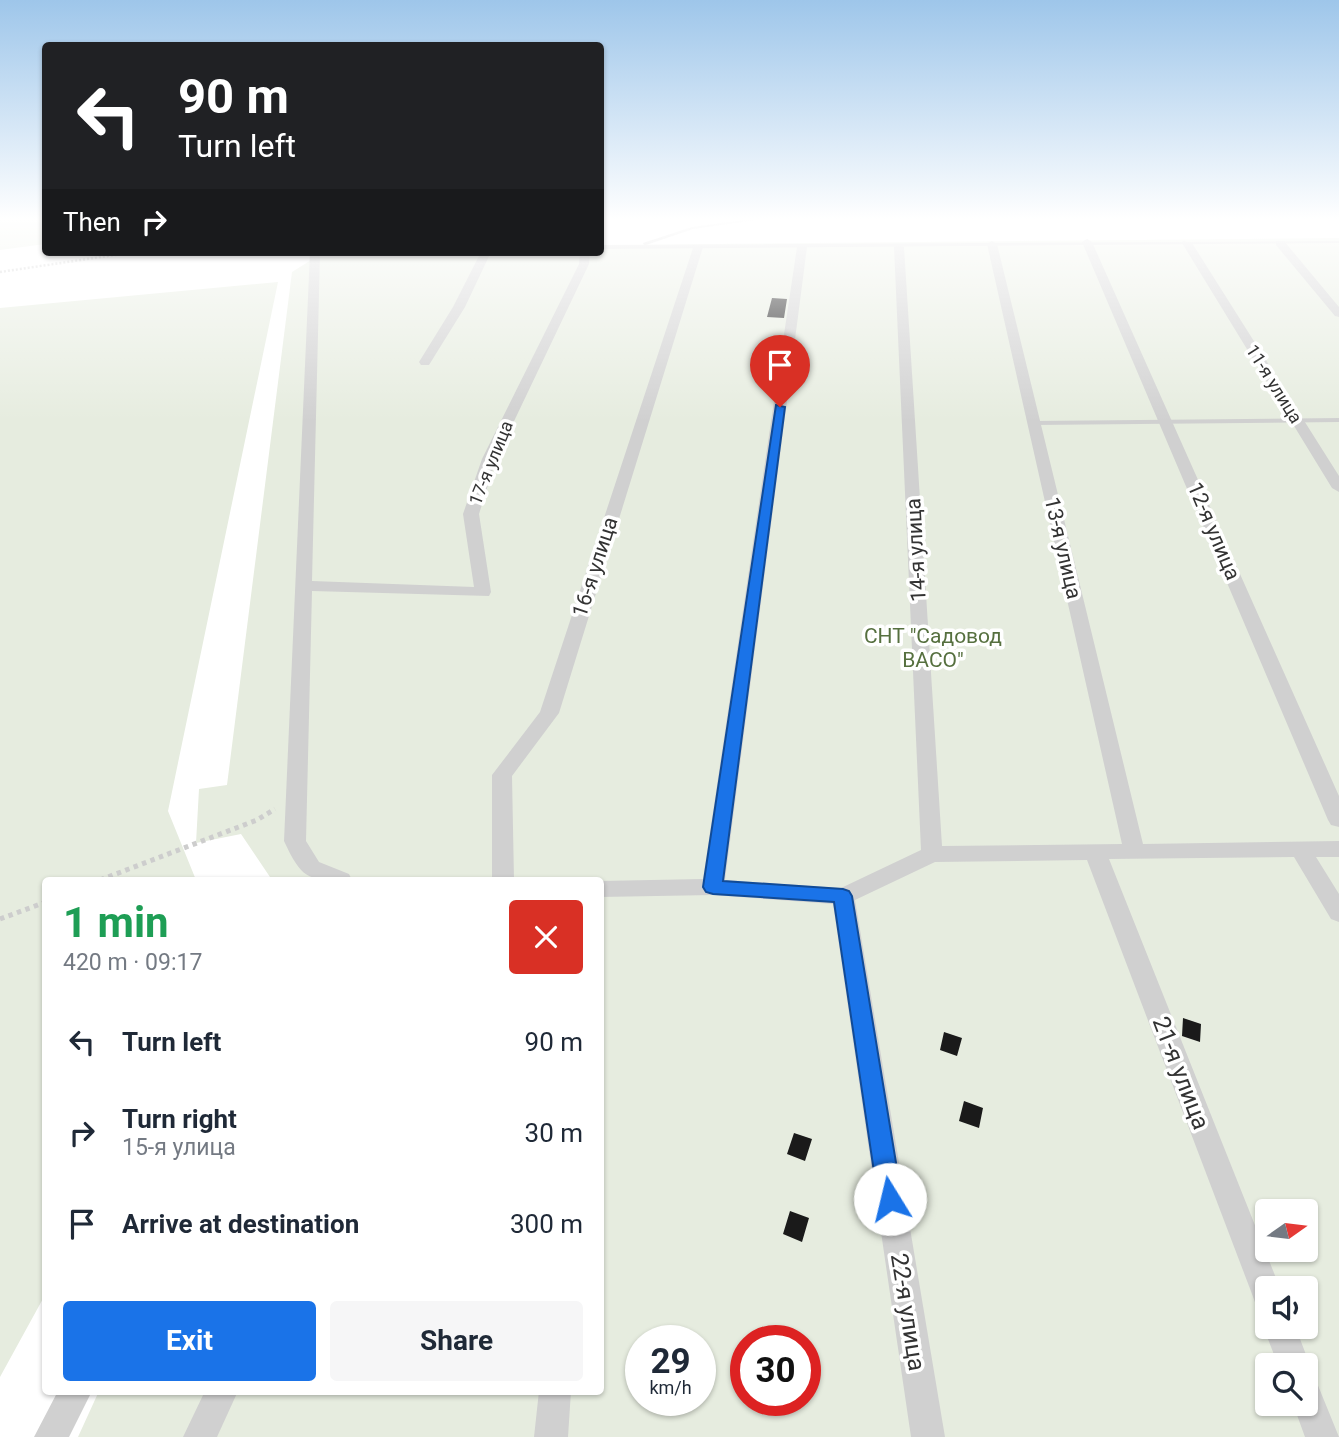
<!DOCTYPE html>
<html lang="en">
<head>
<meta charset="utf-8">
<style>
  body { margin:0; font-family:Roboto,sans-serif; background:#f6f6f7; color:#1f2937; height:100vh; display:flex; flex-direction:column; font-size:26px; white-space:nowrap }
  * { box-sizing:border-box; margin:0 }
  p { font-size:23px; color:#747a83 }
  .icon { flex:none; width:38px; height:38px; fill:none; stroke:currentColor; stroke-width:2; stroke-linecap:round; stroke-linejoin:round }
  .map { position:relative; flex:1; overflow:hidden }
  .sheet { position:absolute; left:42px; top:877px; width:562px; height:518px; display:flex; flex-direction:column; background:#fff; border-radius:7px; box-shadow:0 2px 5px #0004 }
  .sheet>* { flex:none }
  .top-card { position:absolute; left:42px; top:42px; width:562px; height:214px; border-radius:7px; box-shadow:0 2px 5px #0004; background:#202124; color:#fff; overflow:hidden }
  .needle { width:46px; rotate:76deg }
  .buttons { position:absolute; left:1255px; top:1199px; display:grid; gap:14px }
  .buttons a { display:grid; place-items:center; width:63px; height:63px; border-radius:7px; background:#fff; box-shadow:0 2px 5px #0004; font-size:35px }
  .speed { position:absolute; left:625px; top:1325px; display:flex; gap:14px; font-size:35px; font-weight:700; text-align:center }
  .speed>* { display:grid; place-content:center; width:91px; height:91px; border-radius:50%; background:#fff; box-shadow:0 2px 5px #0004; line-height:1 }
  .speed small { font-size:18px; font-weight:400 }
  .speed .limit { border:10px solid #d22; background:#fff; color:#111 }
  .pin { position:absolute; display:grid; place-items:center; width:60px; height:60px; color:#fff; margin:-72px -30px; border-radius:50% 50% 50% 0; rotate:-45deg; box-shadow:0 0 7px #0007 }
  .pin .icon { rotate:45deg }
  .me { position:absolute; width:77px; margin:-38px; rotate:351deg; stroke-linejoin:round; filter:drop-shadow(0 0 5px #0008) }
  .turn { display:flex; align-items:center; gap:24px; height:147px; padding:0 21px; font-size:32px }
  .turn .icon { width:91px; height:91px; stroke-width:2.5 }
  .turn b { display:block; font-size:49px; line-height:60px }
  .then { display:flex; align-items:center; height:66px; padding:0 21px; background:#0003; gap:14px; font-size:26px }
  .round { display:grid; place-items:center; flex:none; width:74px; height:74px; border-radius:7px; background:#f6f6f7 }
  .headline { display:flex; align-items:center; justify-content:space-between; height:119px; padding:0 21px }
  h1 { font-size:42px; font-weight:700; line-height:52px; color:#1e9e55 }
  .button { display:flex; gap:14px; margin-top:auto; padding:14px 21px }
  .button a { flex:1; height:80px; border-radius:7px; background:#1a73e8; color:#fff; font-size:28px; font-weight:700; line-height:80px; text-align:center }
  .button a+a { background:#f6f6f7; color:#1f2937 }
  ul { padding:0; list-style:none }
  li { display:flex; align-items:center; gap:21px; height:91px; padding:0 21px }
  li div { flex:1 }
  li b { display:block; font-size:26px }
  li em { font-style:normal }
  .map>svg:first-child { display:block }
  .green { fill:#e6ecdf; fill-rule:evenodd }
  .building { fill:#1a1a1a }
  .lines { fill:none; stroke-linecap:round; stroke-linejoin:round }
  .path-far1 { stroke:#cdcdcd; stroke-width:2.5; stroke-dasharray:2 2; stroke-linecap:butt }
  .path { stroke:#cdcdcd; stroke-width:5; stroke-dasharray:4.5 4.5; stroke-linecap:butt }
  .lane { fill:#d0d0d0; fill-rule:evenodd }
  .street { fill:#d0d0d0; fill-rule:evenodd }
  .route { fill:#1a73e8; stroke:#114b97; stroke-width:2 }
  .labels { text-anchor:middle; stroke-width:7; stroke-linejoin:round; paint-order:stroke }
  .far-street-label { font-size:18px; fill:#333; stroke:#fff }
  .street-label { font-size:21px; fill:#333; stroke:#fff }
  .park-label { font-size:21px; fill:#56703f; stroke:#fff }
  .near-street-label { font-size:24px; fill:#333; stroke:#fff }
</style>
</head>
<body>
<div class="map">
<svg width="1339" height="1437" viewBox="0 0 1339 1437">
  <rect width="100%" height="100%" fill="#fff"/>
  <!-- green -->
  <path class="green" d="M0,220H45V244L0,250Z
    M1339,238V1437H78L99,1391H600V880H272L241,834L196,843L199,789L227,785L292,272L324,252H600V245ZM1267,1211H1306V1250H1267ZM1267,1288H1306V1326H1267ZM640,1340H700V1400H640ZM746,1340H805V1400H746ZM1267,1365H1306V1404H1267Z
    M278,282L168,811L196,880H46L45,1295L0,1377V308Z"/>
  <!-- building -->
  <path class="building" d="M772,298L787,299L784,318L767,317Z
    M1183,1018L1201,1024L1200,1042L1182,1036Z
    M944,1032L962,1038L957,1056L940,1050Z
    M964,1101L983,1108L979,1128L959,1121Z
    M794,1133L812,1139L805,1161L787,1154Z
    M790,1211L809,1218L802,1242L783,1234Z"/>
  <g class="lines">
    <!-- path-far1 -->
    <path class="path-far1" d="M0,272L135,252"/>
    <!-- path -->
    <path class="path" d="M100,880L257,820L275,809
      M0,919L46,902"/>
    <!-- lane -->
    <path class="lane" d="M744,220H756L693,229L646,245L1339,241V243L600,249V245H644L643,243L692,227Z
      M1339,418V422L1034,425L1031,423L1034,421Z"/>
    <!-- street -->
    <path class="street" d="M1087,239L1092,242L1339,796V827L1331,825L1328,820L1082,242Z
      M992,241L997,244L1143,844L1339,841V857H1316L1339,894V922L1331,919L1294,857L1109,859L1280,1288H1267V1309L1256,1305L1252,1294L1087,860L935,862L855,900L945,1437H911L833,904L713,895L600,897V881L703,879L797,247L802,244L807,247L725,880L841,888L921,850L894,247L899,244L904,247L942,846L1122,844L987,244Z
      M1183,241L1192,243L1339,476V492L1332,488L1182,243Z
      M1276,241H1284L1339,307V317L1335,316L1276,245Z
      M694,245L703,247L559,713L512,776L514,880H492V775L540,712Z
      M310,252H320L312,581L474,587L463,514L482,459L579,264L580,252H590L589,264L496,459L479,514L491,592L489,596L312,591L306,841L319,862L349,874L352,880C309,880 303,882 284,841Z
      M481,252H491L465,307L429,365H421L419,362L453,307Z
      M1267,1317V1326H1295L1310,1365L1306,1376V1365H1278L1263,1326Z
      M1306,1378L1317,1383L1339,1437H1305L1293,1404H1306Z
      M58,1391H92L69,1437H34Z
      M205,1391H238L217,1437H183Z
      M539,1391H571L568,1437H534Z"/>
  </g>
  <!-- sky -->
  <linearGradient id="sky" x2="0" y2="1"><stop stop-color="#9ec6ea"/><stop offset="0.52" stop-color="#fff"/><stop offset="1" stop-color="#fff" stop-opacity="0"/></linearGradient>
  <rect width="1339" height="421" fill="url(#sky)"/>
  <!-- route -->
  <path class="route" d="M776,405L785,407L723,881L843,889L849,891L852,896L902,1199L899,1207L890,1210L882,1207L878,1199L834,902L713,894L706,892L703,887Z"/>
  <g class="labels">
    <!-- far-street labels -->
    <g class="far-street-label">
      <text transform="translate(1274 384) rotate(58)" y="6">11-я улица</text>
      <text transform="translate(491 463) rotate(-68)" y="6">17-я улица</text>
    </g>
    <!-- street labels -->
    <g class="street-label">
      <text transform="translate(1214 531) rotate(67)" y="7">12-я улица</text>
      <text transform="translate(1063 548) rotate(77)" y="7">13-я улица</text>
      <text transform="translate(916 550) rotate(-93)" y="7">14-я улица</text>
      <text transform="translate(595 567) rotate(-72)" y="7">16-я улица</text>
    </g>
    <!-- park labels -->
    <g class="park-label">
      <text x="933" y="643">СНТ "Садовод<tspan x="933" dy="24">ВАСО"</tspan></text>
    </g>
    <!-- near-street labels -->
    <g class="near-street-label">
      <text transform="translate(1181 1073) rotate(69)" y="8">21-я улица</text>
      <text transform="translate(908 1312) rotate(81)" y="8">22-я улица</text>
    </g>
  </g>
</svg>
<div class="buttons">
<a><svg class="needle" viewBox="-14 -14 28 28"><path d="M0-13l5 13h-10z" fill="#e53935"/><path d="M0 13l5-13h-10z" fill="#747a83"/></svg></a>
<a><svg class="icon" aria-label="sound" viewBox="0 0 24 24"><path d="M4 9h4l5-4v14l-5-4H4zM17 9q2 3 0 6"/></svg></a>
<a><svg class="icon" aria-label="search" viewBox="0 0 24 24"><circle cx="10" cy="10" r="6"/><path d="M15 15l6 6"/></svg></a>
</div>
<div class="speed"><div>29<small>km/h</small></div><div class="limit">30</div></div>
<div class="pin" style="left:780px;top:407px;background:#d93025"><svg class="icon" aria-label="arrive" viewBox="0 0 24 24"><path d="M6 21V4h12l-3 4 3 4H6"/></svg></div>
<svg class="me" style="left:890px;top:1199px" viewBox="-20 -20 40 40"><circle r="19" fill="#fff"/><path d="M0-13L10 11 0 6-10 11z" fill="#1a73e8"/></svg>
<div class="top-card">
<div class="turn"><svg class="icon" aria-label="left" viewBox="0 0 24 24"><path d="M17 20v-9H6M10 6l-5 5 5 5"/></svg><div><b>90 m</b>Turn left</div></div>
<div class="then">Then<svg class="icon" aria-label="right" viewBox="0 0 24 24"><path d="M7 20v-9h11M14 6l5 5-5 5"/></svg></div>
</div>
<section class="sheet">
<div class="headline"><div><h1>1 min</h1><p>420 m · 09:17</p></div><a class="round" style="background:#d93025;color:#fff"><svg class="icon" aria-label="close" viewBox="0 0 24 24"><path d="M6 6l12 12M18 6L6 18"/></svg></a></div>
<ul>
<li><svg class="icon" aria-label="left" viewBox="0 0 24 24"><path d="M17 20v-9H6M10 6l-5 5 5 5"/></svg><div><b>Turn left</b></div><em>90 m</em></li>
<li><svg class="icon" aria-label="right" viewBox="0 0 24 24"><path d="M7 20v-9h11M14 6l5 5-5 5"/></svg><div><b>Turn right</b><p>15-я улица</p></div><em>30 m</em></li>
<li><svg class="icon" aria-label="arrive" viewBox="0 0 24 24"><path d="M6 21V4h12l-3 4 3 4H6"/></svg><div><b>Arrive at destination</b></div><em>300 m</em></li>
</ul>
<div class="button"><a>Exit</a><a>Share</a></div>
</section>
</div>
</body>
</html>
